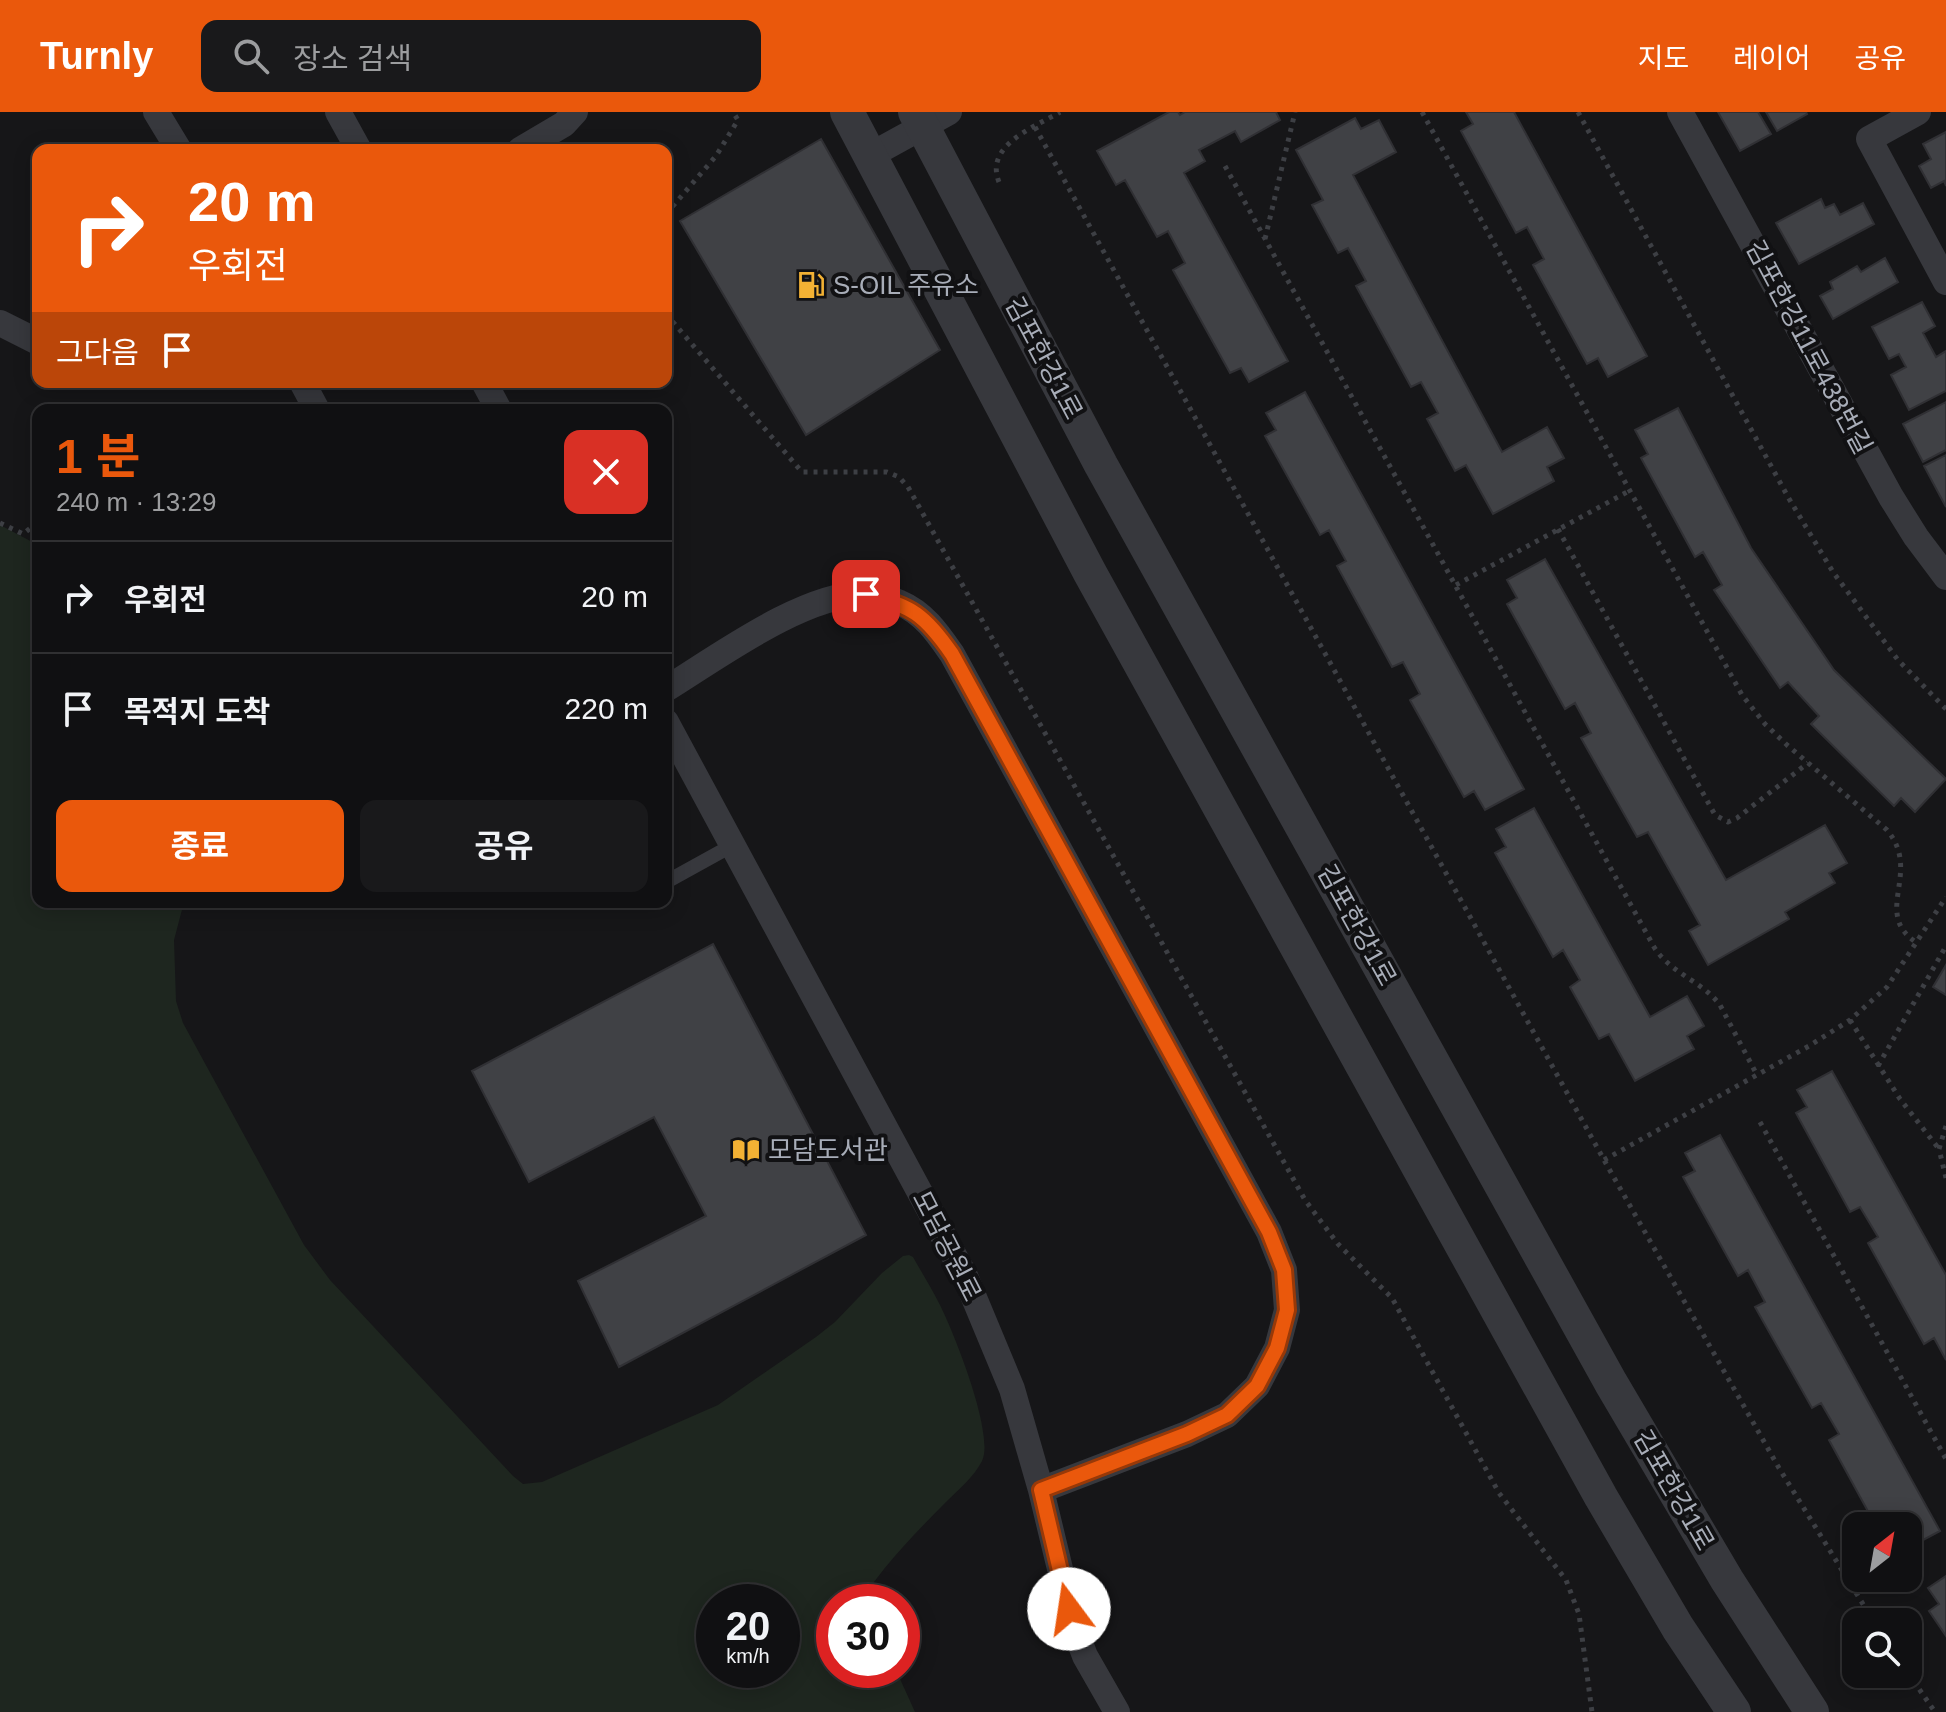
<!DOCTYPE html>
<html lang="ko">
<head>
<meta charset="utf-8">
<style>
  body { margin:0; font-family:Helvetica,"Noto Sans KR",sans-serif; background:#19191b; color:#f1f3f6; height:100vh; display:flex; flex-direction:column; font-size:30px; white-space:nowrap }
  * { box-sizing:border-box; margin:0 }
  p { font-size:26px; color:#9c9d9f }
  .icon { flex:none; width:44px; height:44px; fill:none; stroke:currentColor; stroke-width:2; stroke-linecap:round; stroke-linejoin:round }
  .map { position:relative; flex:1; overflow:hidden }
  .details { position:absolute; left:32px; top:292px; width:640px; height:504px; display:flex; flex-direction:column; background:#101012; border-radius:16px; box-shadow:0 4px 20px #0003,0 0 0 2px #303032 }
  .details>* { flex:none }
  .top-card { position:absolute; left:32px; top:32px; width:640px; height:244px; border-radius:16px; box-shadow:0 4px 20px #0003,0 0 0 2px #303032; background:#ea580c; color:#fff; overflow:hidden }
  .needle { width:52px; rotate:31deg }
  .buttons { position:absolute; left:1842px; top:1400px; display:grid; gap:16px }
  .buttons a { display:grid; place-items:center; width:80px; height:80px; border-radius:16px; background:#101012; box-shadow:0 4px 20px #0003,0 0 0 2px #303032; font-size:40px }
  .speed { position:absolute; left:696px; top:1472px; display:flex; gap:16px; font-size:40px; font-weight:700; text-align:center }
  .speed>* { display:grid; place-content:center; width:104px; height:104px; border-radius:50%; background:#101012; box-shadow:0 4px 20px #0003,0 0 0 2px #303032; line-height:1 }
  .speed small { font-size:20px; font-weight:400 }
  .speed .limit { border:12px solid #d22; background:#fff; color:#111 }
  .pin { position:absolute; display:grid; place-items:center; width:68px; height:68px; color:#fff; margin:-34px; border-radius:16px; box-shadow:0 4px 12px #0006 }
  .me { position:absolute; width:88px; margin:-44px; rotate:346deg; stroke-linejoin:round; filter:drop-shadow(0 0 6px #0008) }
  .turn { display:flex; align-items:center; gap:28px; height:168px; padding:0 24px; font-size:36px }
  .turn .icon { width:104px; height:104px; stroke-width:2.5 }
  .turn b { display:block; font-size:56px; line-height:68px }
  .then { display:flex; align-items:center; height:76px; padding:0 24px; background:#0003; gap:16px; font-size:30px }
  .round { display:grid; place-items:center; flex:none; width:84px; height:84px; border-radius:16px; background:#19191b }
  .summary { display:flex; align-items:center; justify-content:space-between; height:136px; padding:0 24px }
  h1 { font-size:48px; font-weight:700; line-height:60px; color:#ea580c }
  .action { display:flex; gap:16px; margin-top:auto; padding:16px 24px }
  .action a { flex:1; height:92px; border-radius:16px; background:#ea580c; color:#fff; font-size:32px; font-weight:700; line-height:92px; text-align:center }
  .action a+a { background:#19191b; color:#f1f3f6 }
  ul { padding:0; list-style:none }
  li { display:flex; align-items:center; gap:24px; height:112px; padding:0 24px; border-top:2px solid #303032 }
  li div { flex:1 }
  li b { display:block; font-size:30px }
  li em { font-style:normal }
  header { display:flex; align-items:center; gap:48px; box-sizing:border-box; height:112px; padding:0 40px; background:#ea580c; color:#fff }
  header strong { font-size:38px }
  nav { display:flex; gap:44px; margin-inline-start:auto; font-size:28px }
  .search { width:560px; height:72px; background:#19191b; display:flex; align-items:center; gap:20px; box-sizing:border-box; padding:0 28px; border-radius:16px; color:#9c9d9f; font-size:30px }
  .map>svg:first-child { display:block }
  .green { fill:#1e261f; fill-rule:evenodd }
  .building { fill:#404145; stroke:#303034; stroke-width:2 }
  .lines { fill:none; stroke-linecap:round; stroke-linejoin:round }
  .path { stroke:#3d3f44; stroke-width:5; stroke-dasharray:4 6; stroke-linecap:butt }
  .service { stroke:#37383d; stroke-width:14 }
  .minor { stroke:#37383d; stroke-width:26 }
  .tertiary { stroke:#37383d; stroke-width:34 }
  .route-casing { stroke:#983908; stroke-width:20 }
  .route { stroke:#ea580c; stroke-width:14 }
  .labels { text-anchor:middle; stroke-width:8; stroke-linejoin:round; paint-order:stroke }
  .poi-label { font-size:26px; fill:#a8adb8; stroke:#111113; text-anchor:start }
  .street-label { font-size:26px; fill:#a8adb8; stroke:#111113 }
</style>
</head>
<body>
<header>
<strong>Turnly</strong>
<div class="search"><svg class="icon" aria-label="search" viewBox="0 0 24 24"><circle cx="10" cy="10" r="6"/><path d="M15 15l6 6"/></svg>장소 검색</div>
<nav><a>지도</a><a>레이어</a><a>공유</a></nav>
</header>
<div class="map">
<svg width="1946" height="1600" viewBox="0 0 1946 1600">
  <rect width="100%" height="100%" fill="#161618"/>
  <!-- green -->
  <path class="green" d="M0,413L38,433V790H184L174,828L176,889L183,911L304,1133L330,1168L513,1364L523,1372L542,1370L718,1293L816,1225L835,1210L882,1161L903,1144L909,1143L913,1145C922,1161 932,1177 940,1193C954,1221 995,1323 982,1349C974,1365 958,1378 946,1390C924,1412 903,1434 884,1457L874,1470L869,1490H834V1558H896L915,1600H0ZM714,1490H782V1558H714Z"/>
  <!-- building -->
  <path class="building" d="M1169,0H1178L1180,3L1185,0H1276L1280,8L1241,30L1235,19L1199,38L1205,49L1184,61L1288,249L1249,270L1241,256L1230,261L1173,158L1185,151L1168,119L1157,125L1125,68L1116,73L1097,39Z
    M1466,0H1514L1647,244L1608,265L1598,246L1587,252L1533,153L1544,147L1527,115L1516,121L1461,19L1473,12Z
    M1718,0H1758L1771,22L1740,39Z
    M1766,0H1806L1807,2L1777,19Z
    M1355,6L1361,17L1379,8L1396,40L1353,63L1502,340L1547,315L1564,346L1547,355L1554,369L1493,402L1466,353L1455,359L1427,307L1438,301L1421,270L1411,275L1356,174L1366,169L1348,136L1338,141L1312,93L1323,88L1296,38Z
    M1946,20V74L1944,69L1931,76L1919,54L1931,47L1923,32Z
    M821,27L940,238L806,323L680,109Z
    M1821,87L1825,96L1834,92L1840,103L1863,91L1874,112L1799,152L1776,111Z
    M1885,146L1898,170L1833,207L1820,184L1833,177L1830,170L1857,154L1861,160Z
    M1922,190L1935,214L1923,221L1936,245L1946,239V279L1909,298L1891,263L1906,255L1899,242L1889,247L1872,215Z
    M1305,280L1524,677L1485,698L1474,679L1464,685L1410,588L1420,582L1403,550L1392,555L1337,454L1346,449L1329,418L1320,423L1265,324L1276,318L1266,301Z
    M1946,290V338L1923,350L1903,312Z
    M1678,296L1751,436L1834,558L1946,667L1915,700L1901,686L1894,694L1811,612L1819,604L1788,570L1780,576L1714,478L1722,473L1703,440L1695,445L1641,346L1648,342L1635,318Z
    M1946,343V395L1924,354Z
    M1545,447L1726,768L1825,713L1847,751L1829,761L1835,771L1785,800L1789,807L1708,853L1689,819L1700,813L1648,720L1637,725L1581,626L1591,621L1575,591L1565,597L1507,492L1517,486L1507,468Z
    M1534,696L1650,905L1687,884L1704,914L1687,924L1694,937L1635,969L1609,922L1599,927L1570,875L1580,868L1563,838L1553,845L1495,741L1506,735L1496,717Z
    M713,832L866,1123L619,1255L578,1169L706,1104L654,1005L529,1070L472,959Z
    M1946,853V883L1933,875Z
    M1832,959L1946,1163V1248L1934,1226L1924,1232L1868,1131L1878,1125L1860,1095L1850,1100L1796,1001L1807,995L1797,978Z
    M1720,1023L1940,1419L1908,1436V1414H1876L1829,1328L1839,1322L1821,1291L1812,1296L1755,1195L1765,1190L1748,1158L1738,1164L1683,1065L1695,1059L1685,1041Z
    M1946,1464V1524L1929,1499L1939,1492L1928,1476Z"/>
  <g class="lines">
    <!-- path -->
    <path class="path" d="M1422,0L1742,583L1765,612L1787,633L1887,718C1923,761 1871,801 1917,831
      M1578,0L1788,385L1833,460L1898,548L1946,597
      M1035,15L1604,1048L1779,1356L1874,1510
      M1225,54L1654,835C1670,861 1702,869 1720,893L1757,963
      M999,70C984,33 1035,15 1060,0
      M666,102L716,44L738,8L733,0
      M1265,127L1295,0
      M666,202L802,360H887L899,365L908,375L1305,1088L1338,1132L1392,1186L1499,1381L1566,1468L1579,1502L1592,1600
      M0,411L23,422L38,410
      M1558,417L1715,703L1728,710L1737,706L1808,651
      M1456,473L1629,379
      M1850,908L1900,987L1939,1037
      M1878,954L1946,834
      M1760,1010L1946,1347
      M1946,1014L1939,1037L1946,1066
      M1604,1048L1809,934L1850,908L1887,875L1946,785
      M1908,1561L1935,1600"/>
    <!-- service -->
    <path class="service" d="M666,770L733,733"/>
    <!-- minor -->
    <path class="minor" d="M156,0L179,38
      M338,0L359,38
      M1680,0L1891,385L1916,425L1946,465
      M1918,0L1869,27L1946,170
      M520,38L564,12L575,0
      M871,43L949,0
      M0,211L38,230
      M302,270L317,298
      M484,270L499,298
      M666,577C718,545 803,482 864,482C875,482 891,487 900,491C924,501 938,522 952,542L1269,1120L1284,1158L1287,1198L1277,1236L1257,1274L1227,1303L1187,1322L1041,1378
      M666,610L965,1164L1012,1277L1041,1378L1074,1515L1085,1544L1117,1600"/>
    <!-- tertiary -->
    <path class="tertiary" d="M847,0L1090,461L1519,1237L1601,1385L1678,1516L1734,1600
      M915,0L1101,353L1611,1271L1727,1468L1812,1600"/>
  </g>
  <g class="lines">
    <!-- route casing -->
    <g class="route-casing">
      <path id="route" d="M866,482C912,494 925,503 952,542L1269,1120L1284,1158L1287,1198L1277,1236L1257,1274L1227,1303L1187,1322L1041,1378L1069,1497"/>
    </g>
    <!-- route -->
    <use href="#route" class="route"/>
  </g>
  <!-- icons -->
  <defs>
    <g id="fuel-bare" transform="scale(2.16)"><path d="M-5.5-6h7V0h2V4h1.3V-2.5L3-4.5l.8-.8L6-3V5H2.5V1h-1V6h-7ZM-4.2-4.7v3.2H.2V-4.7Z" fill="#f2b134" stroke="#111113" stroke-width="2.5" paint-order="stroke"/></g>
    <g id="library-bare" transform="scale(2.16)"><path d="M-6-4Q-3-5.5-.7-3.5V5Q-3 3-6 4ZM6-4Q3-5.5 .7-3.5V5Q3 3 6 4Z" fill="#f2b134" stroke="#111113" stroke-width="2.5" paint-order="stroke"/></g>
  </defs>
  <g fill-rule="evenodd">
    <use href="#fuel-bare" x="811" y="173"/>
    <use href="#library-bare" x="746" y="1038"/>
  </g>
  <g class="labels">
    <!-- poi labels -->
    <g class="poi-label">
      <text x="833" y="182">S-OIL 주유소</text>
      <text x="768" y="1047">모담도서관</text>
    </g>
    <!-- street labels -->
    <g class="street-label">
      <text transform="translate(1809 235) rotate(62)" y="9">김포한강11로438번길</text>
      <text transform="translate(1044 246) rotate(62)" y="9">김포한강1로</text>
      <text transform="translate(1357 813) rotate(61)" y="9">김포한강1로</text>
      <text transform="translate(947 1134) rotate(63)" y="9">모담공원로</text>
      <text transform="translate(1674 1378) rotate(60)" y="9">김포한강1로</text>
    </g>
  </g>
</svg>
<div class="buttons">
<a><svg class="needle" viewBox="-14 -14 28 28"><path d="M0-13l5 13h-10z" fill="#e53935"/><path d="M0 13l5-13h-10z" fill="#9c9d9f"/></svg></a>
<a><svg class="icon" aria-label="search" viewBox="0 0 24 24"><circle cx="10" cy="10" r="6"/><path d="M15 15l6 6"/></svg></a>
</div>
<div class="speed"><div>20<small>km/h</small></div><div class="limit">30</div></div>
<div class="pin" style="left:866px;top:482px;background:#d93025"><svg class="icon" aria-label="arrive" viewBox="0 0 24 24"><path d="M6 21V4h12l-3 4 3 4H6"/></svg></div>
<svg class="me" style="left:1069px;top:1497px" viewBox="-20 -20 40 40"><circle r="19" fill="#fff"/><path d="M0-13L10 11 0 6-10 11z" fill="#ea580c"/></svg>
<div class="top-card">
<div class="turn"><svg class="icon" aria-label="right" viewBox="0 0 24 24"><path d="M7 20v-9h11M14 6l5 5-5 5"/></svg><div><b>20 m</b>우회전</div></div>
<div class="then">그다음<svg class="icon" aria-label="arrive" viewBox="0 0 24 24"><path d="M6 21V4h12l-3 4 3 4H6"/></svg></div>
</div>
<section class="details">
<div class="summary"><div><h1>1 분</h1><p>240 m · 13:29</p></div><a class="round" style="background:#d93025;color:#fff"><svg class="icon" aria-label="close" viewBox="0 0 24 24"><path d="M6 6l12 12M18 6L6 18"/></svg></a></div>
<ul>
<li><svg class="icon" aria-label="right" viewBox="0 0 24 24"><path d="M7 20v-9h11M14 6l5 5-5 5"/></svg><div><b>우회전</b></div><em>20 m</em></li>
<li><svg class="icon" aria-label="arrive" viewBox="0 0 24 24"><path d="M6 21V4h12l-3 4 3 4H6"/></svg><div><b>목적지 도착</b></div><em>220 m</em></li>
</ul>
<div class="action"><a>종료</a><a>공유</a></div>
</section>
</div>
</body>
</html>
